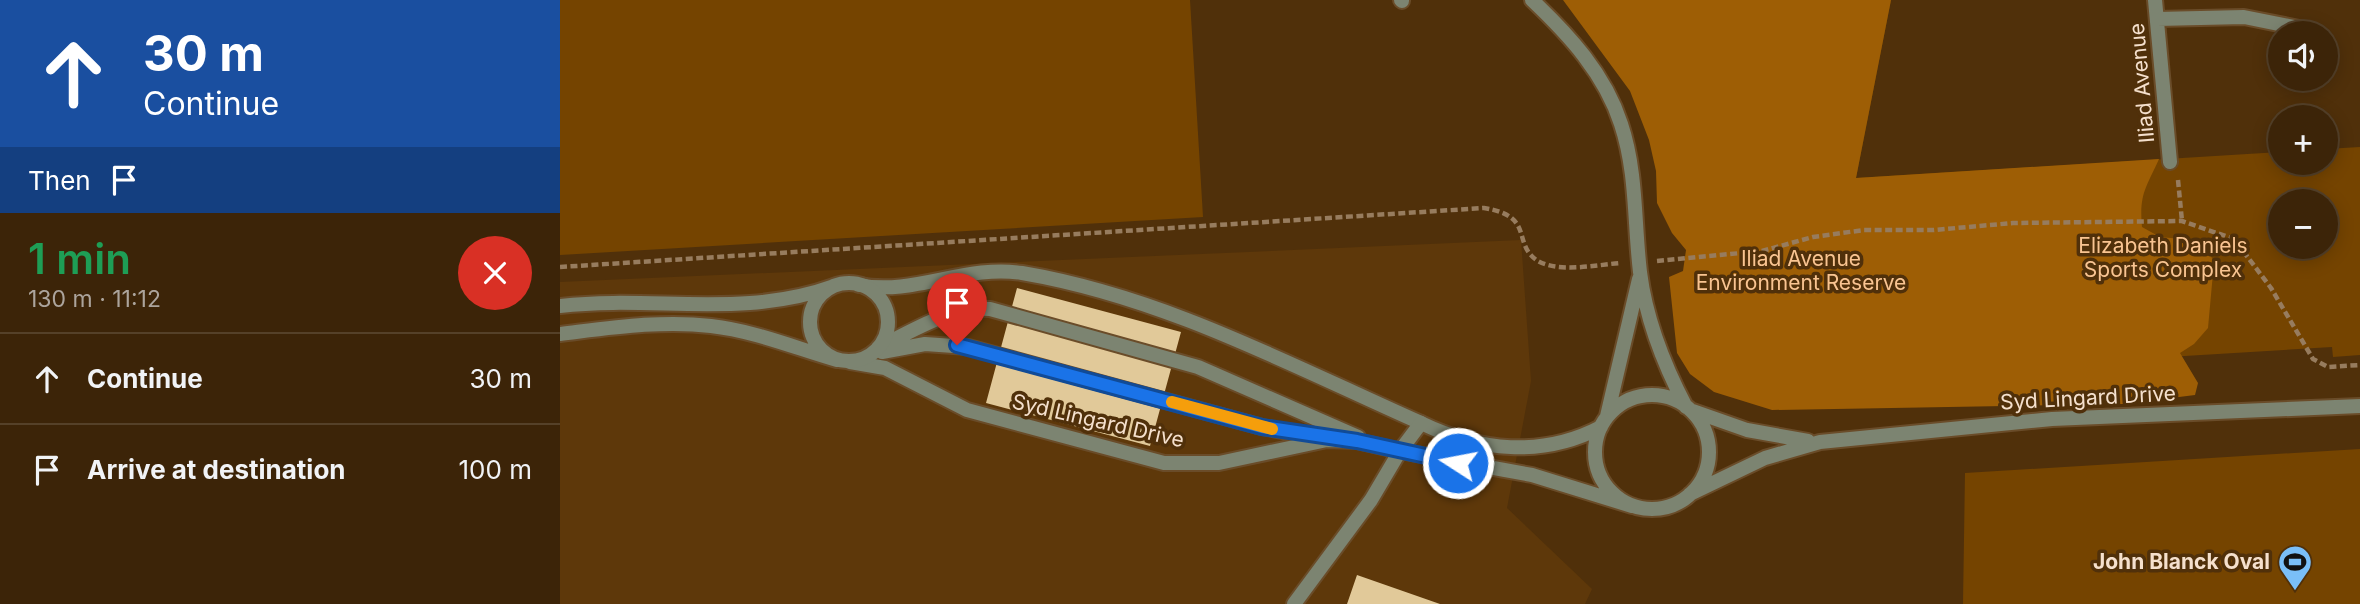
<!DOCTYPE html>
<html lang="en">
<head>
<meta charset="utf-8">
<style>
  body { margin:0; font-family:Inter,sans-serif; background:#473016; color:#f1f3f6; height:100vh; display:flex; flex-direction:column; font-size:26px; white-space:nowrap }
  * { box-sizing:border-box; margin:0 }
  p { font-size:23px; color:#aca49c }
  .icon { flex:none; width:38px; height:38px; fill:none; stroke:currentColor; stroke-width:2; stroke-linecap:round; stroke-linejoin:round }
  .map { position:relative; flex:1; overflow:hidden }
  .side { display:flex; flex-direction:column; background:#3c2408; width:560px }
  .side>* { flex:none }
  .top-card { background:#1a4fa0; color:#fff; overflow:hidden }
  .fabs { position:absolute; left:1708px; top:21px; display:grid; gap:14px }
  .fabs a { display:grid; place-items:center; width:70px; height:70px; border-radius:50%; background:#3c2408; box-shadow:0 4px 18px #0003,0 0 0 2px #554129; font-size:35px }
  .pin { position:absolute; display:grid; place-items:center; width:60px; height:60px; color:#fff; margin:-72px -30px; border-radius:50% 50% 50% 0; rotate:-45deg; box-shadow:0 0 7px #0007 }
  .pin .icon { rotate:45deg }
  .me { position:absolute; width:77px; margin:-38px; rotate:281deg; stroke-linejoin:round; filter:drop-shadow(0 0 5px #0008) }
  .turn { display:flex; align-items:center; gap:24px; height:147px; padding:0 28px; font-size:32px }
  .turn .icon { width:91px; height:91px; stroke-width:2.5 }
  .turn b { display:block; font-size:49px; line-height:60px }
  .then { display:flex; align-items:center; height:66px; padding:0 28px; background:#0003; gap:14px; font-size:26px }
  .round { display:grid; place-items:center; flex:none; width:74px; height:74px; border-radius:37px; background:#473016 }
  .overview { display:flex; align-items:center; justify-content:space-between; height:119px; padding:0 28px }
  h1 { font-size:42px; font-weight:600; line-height:52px; color:#1e9e55 }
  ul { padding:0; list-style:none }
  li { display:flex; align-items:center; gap:21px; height:91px; padding:0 28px; border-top:2px solid #554129 }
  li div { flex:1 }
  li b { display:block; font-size:26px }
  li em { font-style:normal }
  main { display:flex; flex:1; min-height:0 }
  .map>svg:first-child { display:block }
  .built { fill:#5e380a }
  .green { fill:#754400; fill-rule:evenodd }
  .forest { fill:#9e5e05 }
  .building { fill:#e1c999 }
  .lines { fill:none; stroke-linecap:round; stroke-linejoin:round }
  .service-casing { stroke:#6a4c29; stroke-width:18 }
  .minor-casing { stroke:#6a4c29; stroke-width:18 }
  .path { stroke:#977c5e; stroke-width:4.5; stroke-dasharray:7 3.5; stroke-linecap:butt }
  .service { stroke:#7c8471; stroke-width:14 }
  .minor { stroke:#7c8471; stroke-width:14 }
  .route-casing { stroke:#114b97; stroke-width:18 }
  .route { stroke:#1a73e8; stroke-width:12 }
  .slow { stroke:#f59e0b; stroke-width:12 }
  .labels { text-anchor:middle; stroke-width:7; stroke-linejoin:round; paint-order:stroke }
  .street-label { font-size:21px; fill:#f5e0cd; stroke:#50300a }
  .park-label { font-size:21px; fill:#f9c491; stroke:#50300a }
  .poi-label { font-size:21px; font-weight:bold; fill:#f5e0cd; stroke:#50300a; text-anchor:end }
</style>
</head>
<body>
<main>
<section class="side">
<div class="top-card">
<div class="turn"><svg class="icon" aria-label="ahead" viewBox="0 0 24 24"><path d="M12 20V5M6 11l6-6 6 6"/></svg><div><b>30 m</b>Continue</div></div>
<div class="then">Then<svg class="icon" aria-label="arrive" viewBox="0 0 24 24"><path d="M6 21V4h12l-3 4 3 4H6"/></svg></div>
</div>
<div class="overview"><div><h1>1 min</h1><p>130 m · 11:12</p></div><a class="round" style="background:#d93025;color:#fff"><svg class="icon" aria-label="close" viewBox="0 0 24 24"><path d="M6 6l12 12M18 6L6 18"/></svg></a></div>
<ul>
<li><svg class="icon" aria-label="ahead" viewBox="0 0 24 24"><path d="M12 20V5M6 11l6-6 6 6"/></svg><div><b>Continue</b></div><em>30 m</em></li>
<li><svg class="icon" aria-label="arrive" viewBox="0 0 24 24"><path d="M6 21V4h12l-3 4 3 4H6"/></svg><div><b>Arrive at destination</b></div><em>100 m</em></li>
</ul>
</section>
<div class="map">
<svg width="1800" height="604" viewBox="0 0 1800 604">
  <rect width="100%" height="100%" fill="#50300a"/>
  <!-- built -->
  <path class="built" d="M961,240L971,381L947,508L1032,589L1025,604H0V282Z"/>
  <!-- green -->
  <path class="green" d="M0,0H630L643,217L0,255Z
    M1331,0L1296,178L1720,152V163H1766V149L1800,147V355L1773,357L1772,347L1179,383ZM1720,201H1766V247H1720Z
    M1800,449V604H1403L1405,473Z"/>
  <!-- forest -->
  <path class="forest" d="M1003,0H1331L1296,178L1599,159C1586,188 1579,194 1582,227L1600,237L1643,241L1654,262L1648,328L1634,344L1620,353L1638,383L1635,395L1563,404L1212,410L1154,392L1130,374L1117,353L1109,277L1123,271L1126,250L1112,233L1097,203L1096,171L1089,140L1070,91Z"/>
  <!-- building -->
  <path class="building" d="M457,288L621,332L590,446L426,403Z
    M797,575L880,604H787Z"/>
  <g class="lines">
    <!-- service casing -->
    <g class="service-casing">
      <path id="service" d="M841,0L842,1
        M299,285C354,296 406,264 462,273C604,297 730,365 861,423
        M318,348C352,331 391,306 430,309L638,367L798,437
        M322,352L365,344L408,347L702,427L754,437
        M290,362L325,368L407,410L604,463H659L767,440L797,441L840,451L811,500L734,604"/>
    </g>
    <!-- minor casing -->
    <g class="minor-casing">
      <path id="minor" d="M972,0C1009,35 1045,74 1061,124C1077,172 1074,222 1080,272C1086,320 1104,365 1126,407
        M1595,0L1610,162
        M1597,19L1684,17L1749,30
        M250 322a39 39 0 1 1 78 0a39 39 0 1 1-78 0Z
        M0,306C94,295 183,319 274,286
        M0,334C50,328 101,320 151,326C195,331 235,348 277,360
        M1035 452a57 57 0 1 1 114 0a57 57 0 1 1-114 0Z
        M1133,411L1187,430L1248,441
        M1047,416L1079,279
        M1041,427C982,458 919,451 861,423L840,451L972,475L1072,506
        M1130,494L1205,458L1260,442L1492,419L1800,406"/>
    </g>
    <!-- path -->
    <path class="path" d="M1618,180L1622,221
      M1097,261L1202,251L1253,237L1304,230H1374L1453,223L1622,221L1674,239L1711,288L1753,359L1768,367L1800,365
      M0,267L924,208C976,216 951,244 978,261C999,273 1036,265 1060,263"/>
    <!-- service -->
    <use href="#service" class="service"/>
    <!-- minor -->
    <use href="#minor" class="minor"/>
  </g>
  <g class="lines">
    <!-- route casing -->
    <g class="route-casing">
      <path id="route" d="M397,345L702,427L797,441L898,463"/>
    </g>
    <!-- route -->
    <use href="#route" class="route"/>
    <!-- slow -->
    <path class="slow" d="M612,402L712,429"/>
  </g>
  <!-- icons -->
  <defs>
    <g id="stadium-pin" transform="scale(1.75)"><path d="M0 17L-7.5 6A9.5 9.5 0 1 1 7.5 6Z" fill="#7abff8" stroke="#50300a"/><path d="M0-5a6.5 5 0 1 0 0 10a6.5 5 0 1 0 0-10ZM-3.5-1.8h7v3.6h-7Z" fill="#111"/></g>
  </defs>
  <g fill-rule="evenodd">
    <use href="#stadium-pin" x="1735" y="562"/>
  </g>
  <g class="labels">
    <!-- street labels -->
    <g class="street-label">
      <text transform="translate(1582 83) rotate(-95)" y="7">Iliad Avenue</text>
      <text transform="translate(1528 398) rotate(-3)" y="7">Syd Lingard Drive</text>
      <text transform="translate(538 421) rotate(13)" y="7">Syd Lingard Drive</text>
    </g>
    <!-- park labels -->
    <g class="park-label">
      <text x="1603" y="253">Elizabeth Daniels<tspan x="1603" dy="24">Sports Complex</tspan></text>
      <text x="1241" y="266">Iliad Avenue<tspan x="1241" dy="24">Environment Reserve</tspan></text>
    </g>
    <!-- poi labels -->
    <g class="poi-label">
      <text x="1710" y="569">John Blanck Oval</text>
    </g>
  </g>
</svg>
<div class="fabs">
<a><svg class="icon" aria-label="sound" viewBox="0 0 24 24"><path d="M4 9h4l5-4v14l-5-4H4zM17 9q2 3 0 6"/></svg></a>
<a>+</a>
<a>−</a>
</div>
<div class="pin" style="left:397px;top:345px;background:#d93025"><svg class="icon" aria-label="arrive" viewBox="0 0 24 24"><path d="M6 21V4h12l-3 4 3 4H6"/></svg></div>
<svg class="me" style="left:898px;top:463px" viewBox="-20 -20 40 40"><circle r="17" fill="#1a73e8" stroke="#fff" stroke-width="3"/><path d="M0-11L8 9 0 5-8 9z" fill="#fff"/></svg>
</div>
</main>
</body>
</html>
